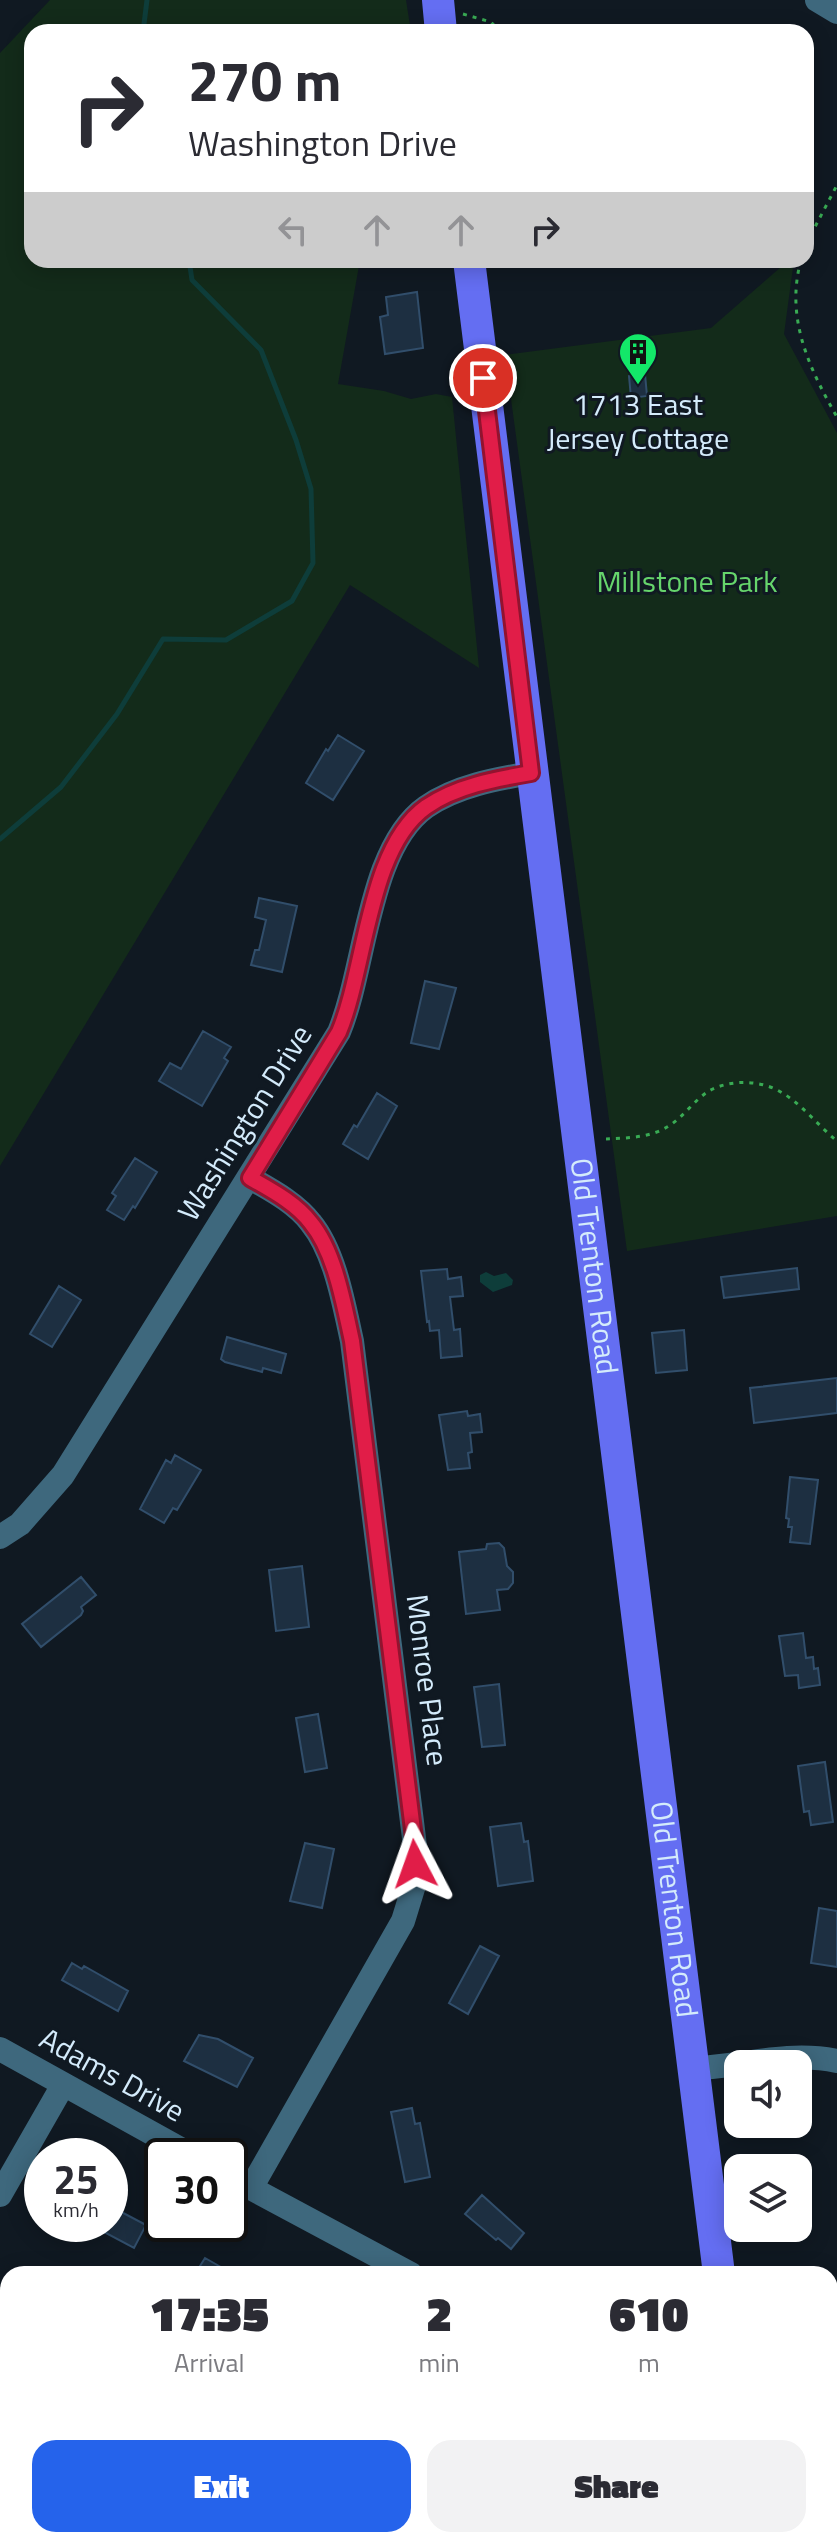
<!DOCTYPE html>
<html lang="en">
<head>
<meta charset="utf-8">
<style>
  body { margin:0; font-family:"Titillium Web",sans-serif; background:#f2f2f3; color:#2b2b33; height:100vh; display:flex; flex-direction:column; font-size:30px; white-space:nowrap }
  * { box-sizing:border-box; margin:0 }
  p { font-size:26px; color:#7c7c81 }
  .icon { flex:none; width:44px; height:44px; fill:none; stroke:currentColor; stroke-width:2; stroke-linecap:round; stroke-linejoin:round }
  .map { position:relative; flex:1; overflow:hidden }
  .sheet { position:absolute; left:0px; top:2266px; width:838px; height:282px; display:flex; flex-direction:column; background:#fff; border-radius:24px 24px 0 0; box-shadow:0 4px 20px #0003 }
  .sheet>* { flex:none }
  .banner { position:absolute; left:24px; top:24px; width:790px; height:244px; border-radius:24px; box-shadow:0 4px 20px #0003; background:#fff; color:#2b2b33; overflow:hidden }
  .controls { position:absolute; left:724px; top:2050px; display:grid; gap:16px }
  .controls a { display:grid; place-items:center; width:88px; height:88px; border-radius:16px; background:#fff; box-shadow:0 4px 20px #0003; font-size:40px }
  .speed { position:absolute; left:24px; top:2138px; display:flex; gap:16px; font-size:40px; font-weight:700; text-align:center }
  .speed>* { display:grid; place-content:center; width:104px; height:104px; border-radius:50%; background:#fff; box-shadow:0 4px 20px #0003; line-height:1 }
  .speed small { font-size:20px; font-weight:400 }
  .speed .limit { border:4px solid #111; border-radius:12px; background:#fff; color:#111 }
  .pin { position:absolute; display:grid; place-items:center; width:68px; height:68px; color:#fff; margin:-34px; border:4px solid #fff; border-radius:50%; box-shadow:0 2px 8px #0007 }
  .me { position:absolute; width:88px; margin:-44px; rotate:356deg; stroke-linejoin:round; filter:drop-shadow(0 0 6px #0008) }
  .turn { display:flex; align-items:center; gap:28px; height:168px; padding:0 32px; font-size:36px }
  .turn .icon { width:104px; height:104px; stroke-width:2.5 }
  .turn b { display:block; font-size:56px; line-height:68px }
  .lanes { display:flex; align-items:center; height:76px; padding:0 32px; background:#0003; justify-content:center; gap:40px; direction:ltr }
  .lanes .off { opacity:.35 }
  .eta { display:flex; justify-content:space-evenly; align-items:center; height:136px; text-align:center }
  .eta b { font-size:48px; font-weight:800; line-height:56px }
  .cta { display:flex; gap:16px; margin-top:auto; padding:16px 32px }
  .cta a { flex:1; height:92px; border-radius:24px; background:#2563eb; color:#fff; font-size:32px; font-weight:800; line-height:92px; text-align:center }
  .cta a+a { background:#f2f2f3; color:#2b2b33 }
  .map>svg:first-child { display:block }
  .green { fill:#132b1a }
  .water { fill:#0e3d3a }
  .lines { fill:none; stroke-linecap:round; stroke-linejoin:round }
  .stream { stroke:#0e3d3a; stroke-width:5 }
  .building { fill:#1d2f41; stroke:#314e6b; stroke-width:2 }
  .path { stroke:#39ab54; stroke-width:3; stroke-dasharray:4 6; stroke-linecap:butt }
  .minor { stroke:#3e687d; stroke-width:24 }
  .major { stroke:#646ef2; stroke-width:32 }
  .route-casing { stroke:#92132f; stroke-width:20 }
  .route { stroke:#e11d48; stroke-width:14 }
  .labels { text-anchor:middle; stroke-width:6; stroke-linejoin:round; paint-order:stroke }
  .poi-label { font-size:30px; fill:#d4ebfb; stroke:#101922 }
  .park-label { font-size:30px; fill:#66d56c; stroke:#101922 }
  .street-label { font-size:30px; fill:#d4ebfb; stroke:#101922 }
</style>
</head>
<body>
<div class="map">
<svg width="837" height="2547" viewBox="0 0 837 2547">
  <rect width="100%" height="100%" fill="#101922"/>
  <!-- green -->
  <path class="green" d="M50,0H406L411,32H32V260H360L338,384L384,391L411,399L436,394L452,397L479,668L350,585L0,1166V53Z
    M789,260H794L784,334L837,433V1216L627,1251L505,355L711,328Z"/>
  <!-- water -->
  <path class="water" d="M486,1272L494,1276L506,1273L513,1280L512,1285L493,1292L480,1282V1275Z"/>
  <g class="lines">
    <!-- stream -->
    <path class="stream" d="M143,32L147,0
      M0,839L61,787L117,714L163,639L226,640L292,601L313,563L311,489L296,440L261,350L192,280L189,260"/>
  </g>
  <!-- building -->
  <path class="building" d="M417,292L423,348L385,354L380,317L388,315L386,297Z
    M645,374L647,396L631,398L629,376Z
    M338,735L364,751L333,800L306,783L326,749L328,751Z
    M259,898L297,906L282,972L251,965L255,950H259L266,920L255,917Z
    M425,981L456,988L439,1049L411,1043Z
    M203,1031L231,1047L224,1058L228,1061L202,1106L159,1081L170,1063L181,1069Z
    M377,1093L397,1106L368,1159L343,1144L354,1125L357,1127Z
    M135,1158L157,1172L135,1208L133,1206L124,1220L107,1210L116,1196L112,1193Z
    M797,1268L799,1289L724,1298L721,1277Z
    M447,1269L448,1279L461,1277L463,1296L450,1297L454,1330L460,1329L462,1356L441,1358L439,1330L430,1331L429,1321L427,1322L421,1271Z
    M59,1286L81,1300L52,1347L30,1334Z
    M684,1330L687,1370L656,1373L652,1333Z
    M227,1337L286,1354L281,1373L263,1368L262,1372L225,1362L221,1359Z
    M837,1378V1413L754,1423L750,1388Z
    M467,1411L468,1416L480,1414L482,1432L470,1433L472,1452L468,1453L470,1468L448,1470L439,1415Z
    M175,1455L201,1470L177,1510L173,1508L164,1523L140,1509L166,1460L171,1463Z
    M790,1477L818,1480L810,1544L790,1542L792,1527H788L789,1519L786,1518Z
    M499,1543L504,1548L507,1566L513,1572V1583L508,1589L497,1590L500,1610L466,1614L459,1552L486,1549L487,1544Z
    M302,1566L309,1627L276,1631L269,1570Z
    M81,1577L96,1595L81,1607L83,1611L81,1615L41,1647L22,1624Z
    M803,1633L806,1658L813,1657L814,1669L818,1668L820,1685L799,1688L798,1675L785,1676L779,1636Z
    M499,1684L505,1745L482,1747L474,1687Z
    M318,1714L327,1768L305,1772L296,1718Z
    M825,1762L833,1822L811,1825L809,1811L804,1812L798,1766Z
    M521,1823L524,1842L528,1841L533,1881L498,1886L490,1827Z
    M305,1843L334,1849L322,1908L290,1901Z
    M819,1908L837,1911V1967L811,1963Z
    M480,1946L499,1956L468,2014L449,2003Z
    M72,1963L82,1969L84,1966L128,1991L118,2011L62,1980Z
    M199,2035L218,2039L253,2058L237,2087L184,2061Z
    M412,2108L415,2124L420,2123L430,2177L405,2182L391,2112Z
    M482,2195L524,2233L511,2249L498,2238L496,2240L465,2214Z
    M110,2206L146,2225L134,2248L89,2224H110Z
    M205,2258L233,2274H195Z"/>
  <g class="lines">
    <!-- path -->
    <path class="path" d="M463,14L491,22L500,32
      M806,244L837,185
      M801,260C785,318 809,368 837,417
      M606,1139C626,1138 649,1138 667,1127C683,1118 694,1100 709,1091C728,1080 756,1080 775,1089C799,1100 817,1125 837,1141"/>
    <!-- minor -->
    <path class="minor" d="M817,0L837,12
      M250,1178C271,1190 296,1203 311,1223C335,1252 344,1305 352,1341L415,1846V1882L403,1921L251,2188
      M0,1537L20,1524L63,1475L339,1032C366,967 368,848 426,807C456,786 496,779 531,773
      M0,2049L193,2156
      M738,2064C771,2059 804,2054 837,2061
      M694,2069L738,2064
      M230,2177L411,2274
      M0,2195L63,2085
      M0,2520L8,2524
      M38,2540L51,2547
      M496,2540L497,2547"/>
    <!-- major -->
    <g class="major">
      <path d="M438,0L441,32"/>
      <path id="s1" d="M469,260L719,2274"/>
      <path d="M751,2540L752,2547"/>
    </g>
  </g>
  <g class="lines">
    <!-- route casing -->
    <g class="route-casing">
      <path id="route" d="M415,1864V1846L352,1341C344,1305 335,1252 311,1223C296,1203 271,1190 250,1178L339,1032C366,968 368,848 426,807C456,786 496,779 531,773L483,378"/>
    </g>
    <!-- route -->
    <use href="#route" class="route"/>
  </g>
  <!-- icons -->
  <defs>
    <g id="building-pin" transform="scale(2)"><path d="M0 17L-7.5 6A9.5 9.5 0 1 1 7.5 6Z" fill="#13e869" stroke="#101922"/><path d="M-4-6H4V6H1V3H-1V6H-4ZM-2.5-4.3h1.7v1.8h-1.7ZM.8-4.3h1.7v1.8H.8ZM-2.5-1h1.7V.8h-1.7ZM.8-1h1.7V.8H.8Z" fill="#111"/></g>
  </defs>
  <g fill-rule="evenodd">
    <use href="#building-pin" x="638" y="352"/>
  </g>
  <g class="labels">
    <!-- poi labels -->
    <g class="poi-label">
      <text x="638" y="415">1713 East<tspan x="638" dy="34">Jersey Cottage</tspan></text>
    </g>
    <!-- park labels -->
    <g class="park-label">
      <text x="687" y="592">Millstone Park</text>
    </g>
    <!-- street labels -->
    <g class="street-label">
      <text transform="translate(245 1123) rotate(-58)" y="10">Washington Drive</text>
      <text dy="10" stroke="none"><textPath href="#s1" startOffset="1014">Old Trenton Road</textPath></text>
      <text transform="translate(427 1680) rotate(83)" y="10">Monroe Place</text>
      <text dy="10" stroke="none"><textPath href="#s1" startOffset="1662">Old Trenton Road</textPath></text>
      <text transform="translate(112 2075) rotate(29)" y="10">Adams Drive</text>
    </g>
  </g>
</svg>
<div class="controls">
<a><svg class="icon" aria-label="sound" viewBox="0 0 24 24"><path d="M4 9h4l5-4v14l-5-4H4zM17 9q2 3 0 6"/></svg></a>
<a><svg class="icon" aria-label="layers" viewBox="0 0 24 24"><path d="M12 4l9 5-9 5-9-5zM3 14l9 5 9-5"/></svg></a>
</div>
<div class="speed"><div>25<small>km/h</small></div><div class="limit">30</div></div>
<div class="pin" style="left:483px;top:378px;background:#d93025"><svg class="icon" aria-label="arrive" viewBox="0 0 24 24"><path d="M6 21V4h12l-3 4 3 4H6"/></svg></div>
<svg class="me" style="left:415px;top:1864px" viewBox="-20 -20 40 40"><path d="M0-17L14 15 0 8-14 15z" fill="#e11d48" stroke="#fff" stroke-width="4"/></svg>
<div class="banner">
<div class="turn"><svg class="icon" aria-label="right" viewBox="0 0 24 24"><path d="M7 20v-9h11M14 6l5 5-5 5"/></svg><div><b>270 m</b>Washington Drive</div></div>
<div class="lanes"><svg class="icon off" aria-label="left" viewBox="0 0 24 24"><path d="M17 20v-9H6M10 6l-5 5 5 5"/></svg><svg class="icon off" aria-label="ahead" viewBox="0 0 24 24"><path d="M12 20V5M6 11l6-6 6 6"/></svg><svg class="icon off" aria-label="ahead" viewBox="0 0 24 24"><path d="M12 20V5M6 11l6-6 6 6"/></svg><svg class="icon" aria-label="right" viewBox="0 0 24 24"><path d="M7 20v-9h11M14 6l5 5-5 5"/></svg></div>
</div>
<section class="sheet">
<div class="eta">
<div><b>17:35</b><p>Arrival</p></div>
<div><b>2</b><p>min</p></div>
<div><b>610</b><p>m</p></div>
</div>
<div class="cta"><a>Exit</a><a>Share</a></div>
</section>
</div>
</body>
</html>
